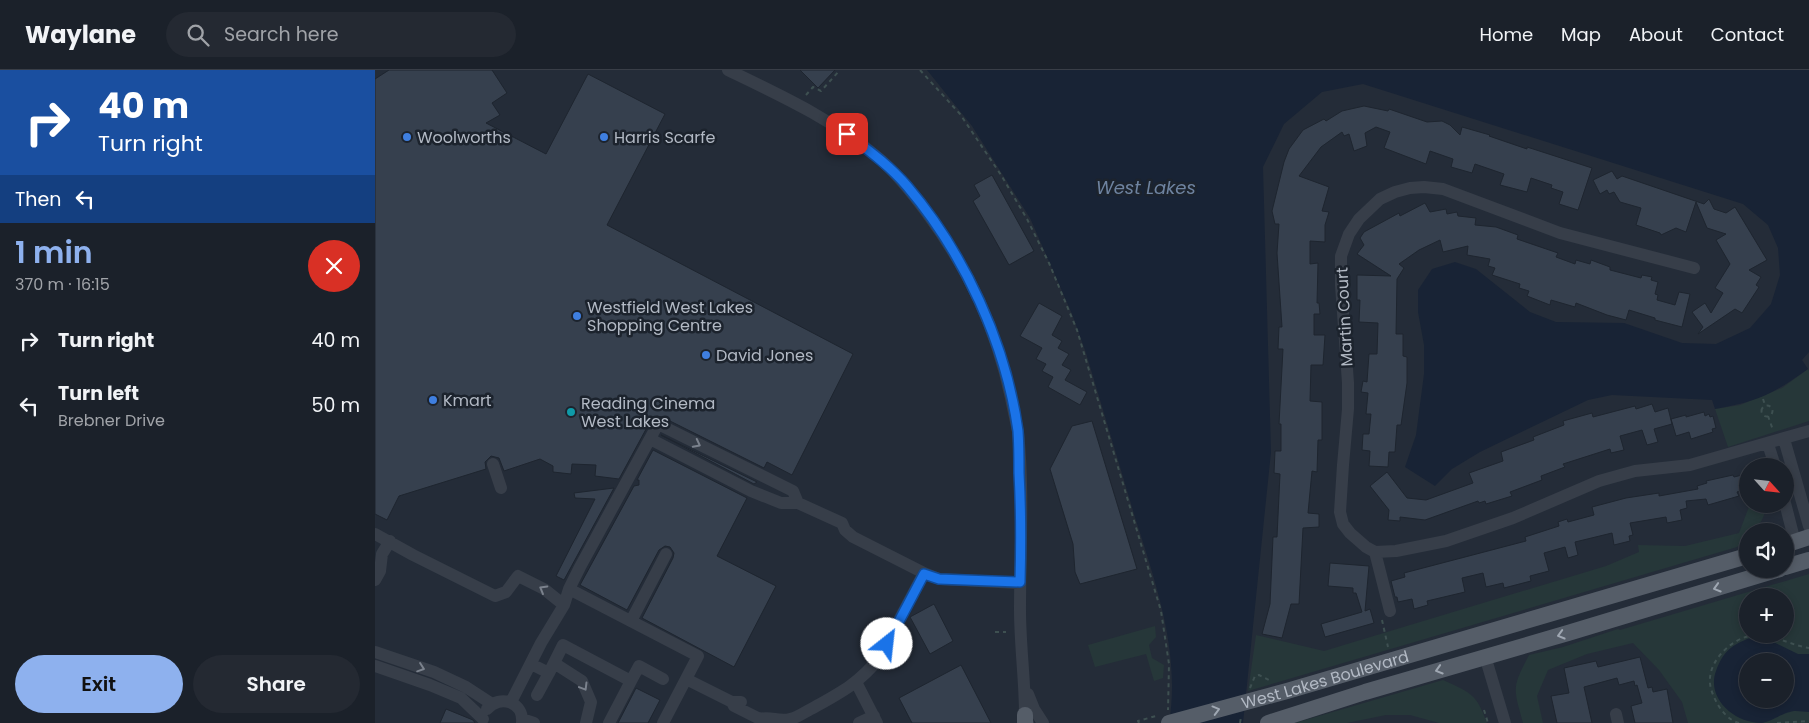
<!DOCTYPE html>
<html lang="en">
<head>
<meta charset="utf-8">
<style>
  body { margin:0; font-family:Poppins,sans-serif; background:#242932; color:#f1f3f6; height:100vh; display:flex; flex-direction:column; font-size:19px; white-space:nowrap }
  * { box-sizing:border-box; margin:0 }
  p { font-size:16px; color:#a0a3a8 }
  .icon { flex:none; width:28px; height:28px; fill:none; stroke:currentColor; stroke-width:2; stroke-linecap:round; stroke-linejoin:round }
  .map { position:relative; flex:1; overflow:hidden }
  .details { display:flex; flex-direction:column; background:#1b212a; width:375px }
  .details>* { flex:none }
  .top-card { background:#1a4fa0; color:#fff; overflow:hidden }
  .needle { width:32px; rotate:117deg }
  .controls { position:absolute; left:1364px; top:388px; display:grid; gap:10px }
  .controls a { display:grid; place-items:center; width:55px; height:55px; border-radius:50%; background:#1b212a; box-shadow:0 2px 8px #0003,0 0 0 1px #393e47; font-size:25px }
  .pin { position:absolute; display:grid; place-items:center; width:42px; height:42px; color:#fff; margin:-21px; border-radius:10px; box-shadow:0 2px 8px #0006 }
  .me { position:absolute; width:55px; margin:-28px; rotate:29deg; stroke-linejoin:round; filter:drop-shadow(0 0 4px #0008) }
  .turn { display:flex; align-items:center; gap:18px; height:105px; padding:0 15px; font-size:22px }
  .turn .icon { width:65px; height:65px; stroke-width:2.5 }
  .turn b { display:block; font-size:35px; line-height:42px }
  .then { display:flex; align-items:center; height:48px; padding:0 15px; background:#0003; gap:10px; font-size:19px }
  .round { display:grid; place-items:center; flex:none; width:52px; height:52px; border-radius:26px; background:#242932 }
  .headline { display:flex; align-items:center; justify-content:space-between; height:85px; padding:0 15px }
  h1 { font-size:30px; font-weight:600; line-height:38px; color:#8eb1ee }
  .primary-button { display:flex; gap:10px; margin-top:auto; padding:10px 15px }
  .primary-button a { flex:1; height:58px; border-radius:30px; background:#8eb1ee; color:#111; font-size:20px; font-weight:600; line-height:58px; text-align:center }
  .primary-button a+a { background:#242932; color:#f1f3f6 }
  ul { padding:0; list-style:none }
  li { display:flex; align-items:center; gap:15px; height:65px; padding:0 15px }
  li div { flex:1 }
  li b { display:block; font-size:19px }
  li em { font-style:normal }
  header { display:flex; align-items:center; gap:30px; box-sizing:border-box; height:70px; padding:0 25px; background:#1b212a; border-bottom:1px solid #393e47 }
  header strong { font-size:24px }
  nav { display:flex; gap:28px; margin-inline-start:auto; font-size:18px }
  .search { width:350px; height:45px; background:#242932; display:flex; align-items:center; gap:12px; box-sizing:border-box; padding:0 18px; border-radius:28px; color:#a0a3a8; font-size:19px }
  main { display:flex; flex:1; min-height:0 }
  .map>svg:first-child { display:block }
  .green { fill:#263739; fill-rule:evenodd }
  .water { fill:#182335; fill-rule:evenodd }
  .building { fill:#36404e; stroke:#1e252f }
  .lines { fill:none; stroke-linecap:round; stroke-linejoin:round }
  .path { stroke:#3e5051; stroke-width:2; stroke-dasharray:4 4; stroke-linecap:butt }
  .minor { stroke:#373e49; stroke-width:12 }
  .major { stroke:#555d68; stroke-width:16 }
  .oneway { stroke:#7b828d }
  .oneway2 { stroke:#9fa7b2 }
  .route-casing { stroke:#114b97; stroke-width:12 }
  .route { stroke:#1a73e8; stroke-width:9 }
  .shop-dot { fill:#3f7fe0; stroke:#1c232d; stroke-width:2 }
  .culture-dot { fill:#0f9aa8; stroke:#1c232d; stroke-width:2 }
  .labels { text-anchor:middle; stroke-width:5; stroke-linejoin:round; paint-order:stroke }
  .poi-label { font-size:16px; fill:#b2b9c4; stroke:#1c232d; text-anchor:start }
  .street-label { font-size:16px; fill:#b2b9c4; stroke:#1c232d }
  .water-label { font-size:18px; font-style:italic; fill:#6e83a0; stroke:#1c232d }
</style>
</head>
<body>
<header>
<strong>Waylane</strong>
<div class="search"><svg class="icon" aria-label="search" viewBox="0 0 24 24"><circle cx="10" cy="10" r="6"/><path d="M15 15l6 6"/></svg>Search here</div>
<nav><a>Home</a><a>Map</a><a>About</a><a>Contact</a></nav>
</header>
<main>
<section class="details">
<div class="top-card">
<div class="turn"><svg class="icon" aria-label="right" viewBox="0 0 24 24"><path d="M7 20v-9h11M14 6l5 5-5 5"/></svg><div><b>40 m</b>Turn right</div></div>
<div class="then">Then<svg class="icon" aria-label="left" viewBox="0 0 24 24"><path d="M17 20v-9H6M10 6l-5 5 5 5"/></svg></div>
</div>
<div class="headline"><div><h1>1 min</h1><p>370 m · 16:15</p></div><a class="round" style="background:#d93025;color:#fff"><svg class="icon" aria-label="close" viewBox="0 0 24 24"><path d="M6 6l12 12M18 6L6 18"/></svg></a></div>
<ul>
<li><svg class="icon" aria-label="right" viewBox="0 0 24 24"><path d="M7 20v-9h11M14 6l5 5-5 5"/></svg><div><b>Turn right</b></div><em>40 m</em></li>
<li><svg class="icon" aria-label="left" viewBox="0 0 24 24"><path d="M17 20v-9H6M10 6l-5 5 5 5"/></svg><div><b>Turn left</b><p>Brebner Drive</p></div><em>50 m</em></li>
</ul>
<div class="primary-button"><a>Exit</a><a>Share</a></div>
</section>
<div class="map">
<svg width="1434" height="653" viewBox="0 0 1434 653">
  <rect width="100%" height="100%" fill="#242c38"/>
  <!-- green -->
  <path class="green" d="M1433,299L1434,301V351L1353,377L1340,339L1365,335L1407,318Z
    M1375,434H1390C1391,445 1386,453 1379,461H1372V468L1362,477L873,621L881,565L949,581L1231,496L1264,482L1263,475L1310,476L1364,463Z
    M1434,504V653H1313L1307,632L1284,600L1258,573L1212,584L1173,600L1162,626L1168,653H1148C1138,617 1137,618 1154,585L1188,577L1243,559L1245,560ZM1372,526H1410V564H1372ZM1372,591H1410V629H1372Z
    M780,556L781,567L774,575L777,588L789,595L788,608L779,611L771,584L720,597L713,575Z
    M1068,610C1096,623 1101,623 1112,653H1064L1035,645H1011L972,653H920Z"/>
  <!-- water -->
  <path class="water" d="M552,0H1434V282L1427,290L1433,299C1398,324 1382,332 1340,339L1337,330L1237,325L1213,330L1105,382L1077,399L1060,416L1030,397L1041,365L1049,304V275L1043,242V220L1057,199L1080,192L1101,199L1155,242L1181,252L1249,253L1307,273L1341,274L1375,258L1396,234L1405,205L1403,178L1393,155L1368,134L988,14L947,22L909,54L888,97L896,382L868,653H794C806,582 780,511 759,444C743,390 727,336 711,283L697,244L655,148L597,56Z
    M1375,568L1392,569L1423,584H1434V642C1428,642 1420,640 1415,642C1405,644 1396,652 1386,653C1359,653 1331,628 1341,601C1348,582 1356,575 1375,568ZM1372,591H1410V629H1372Z"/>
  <!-- building -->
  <path class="building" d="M14,0H117L132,23L117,33L125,45L111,53L171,84L213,4L290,44L232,155L478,284L417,405L392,392L389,398L287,347L282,346L276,350L244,409L220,406L221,395L197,394L196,404L178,402V396L165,389L129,401L124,388L116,386L110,392L111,399L24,426L12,450L0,444V9Z
    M425,0H460L443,18Z
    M989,36L1013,41L1014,39L1052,52L1067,51L1075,55L1085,65L1087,57L1115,65L1114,66L1152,79V77L1217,98L1203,140L1184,134L1188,122L1176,118L1177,115L1156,108L1152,122L1125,115L1129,104L1100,94L1097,103L1076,97L1078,89L1055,81L1051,94L1009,78L1015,62L1001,57L990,63L992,76L979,81L974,64L969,66L967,62L946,77L924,106L954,117L947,141L954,142L950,155V172L935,171V194L943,193L942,233H944L945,244H939V265H950L948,295H936L935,331L947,332V370H943L942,402L937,401L933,443L944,444V457L928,458L924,534H916L907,568L887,564L895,534L898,467H902L905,404L899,403L900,381H906V354H904L908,279H903L904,257H907L902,183L904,154H900L897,141L909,92L914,79L928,60L949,49L951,51L967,41Z
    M1237,101L1242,109L1247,106L1329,134L1334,129L1339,139L1351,143L1360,137L1392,190L1374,200L1386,207L1381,215L1384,217L1367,243L1360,239L1323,264L1328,257L1317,242L1330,233L1336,243L1348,223L1340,218L1355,194L1341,170L1351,164L1332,158L1321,132L1311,162L1301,158L1286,165L1285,163L1261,155L1266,138L1245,132L1239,122L1234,124L1232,120L1225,124L1218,110Z
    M617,105L659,181L634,195L598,131L605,126L599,115Z
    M1050,133L1055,142L1071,139L1072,144L1082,142L1083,146L1101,148L1100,155L1121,157L1143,165L1142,169L1183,183L1181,187L1200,194L1201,190L1215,194L1216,190L1235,197V200L1266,208L1267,205L1277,207L1276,210L1283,212L1280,224L1283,225L1282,230L1300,235L1304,222L1315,224L1307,257L1280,250V248L1254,240L1251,250L1232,245L1201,233L1200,237L1176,230L1175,235L1152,226L1154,221L1144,218L1145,214L1117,205L1120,198L1113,196L1115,189L1092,185L1093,176L1068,182L1065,170L1044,180L1024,194L1029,198L1022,209L1021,264H1028V286L1032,287V313L1026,355H1022L1020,382H1014L1013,397L994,396L995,381L987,380L988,364H994L996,344H991L993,323L986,322L988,311L992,312L994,284H1002L1003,253L984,252L985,230H982V205L1016,206L982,184L989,175L985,168L989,162L1024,143L1025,146Z
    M664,233L687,246L677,265L687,271L683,278L694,284L687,295L696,300L690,310L712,322L705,335L673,317L678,307L667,301L671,294L661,289L667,278L645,266Z
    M1277,334L1280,342L1293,338L1297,354L1279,359L1283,372L1272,375L1267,360L1245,366L1249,380L1236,383L1235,379L1188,394L1190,397L1166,406L1167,410L1135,422L1137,426L1111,434L1110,431L1104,433L1103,431L1050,450L1025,447V451L1013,450L1014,440L995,416L1012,402L1032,428L1051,430L1098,413L1094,403L1128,391L1126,382L1159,370L1158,367L1189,355L1188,351L1217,343L1218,347L1260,336L1261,339Z
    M1329,342L1330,346L1334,344L1335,347L1338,346L1341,358L1337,359L1338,362L1316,369L1314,362L1301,366L1296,349L1311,345V347Z
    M717,351L762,499L705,514L700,502L698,474L675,399L697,356Z
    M286,365L382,412L379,414Z
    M278,380L372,428L342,486L401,516L359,597L267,548L298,488L299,483L295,477L290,476L284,480L252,540L205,515L259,416L264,415V410H262Z
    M1358,405L1359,407L1367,405L1371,419L1362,422L1364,426L1333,435L1331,429L1311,431L1312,438L1305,440L1307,450L1292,453L1291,447L1255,453L1258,465L1254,466L1255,471L1239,475L1237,463L1200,472L1203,485L1193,488L1190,477L1169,483L1174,501L1155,506L1156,511L1129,518L1128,513L1111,517L1108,503L1087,508L1090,522L1052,531L1053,535L1039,539L1037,529L1023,532L1022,527H1020L1016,511L1030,507L1029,503L1151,471L1150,467L1184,456L1183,452L1192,449L1193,452L1219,445L1217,437L1251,428L1284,423V426L1323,419L1322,416L1332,413L1331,411Z
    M239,418L189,510L181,506L220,429L200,428L199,423Z
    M955,493L994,496L990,541L995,539L999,553L950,567L946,554L987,542L981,523H978V518L953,516Z
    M559,534L578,571L555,584L535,547Z
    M1265,587L1273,618L1277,617L1278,622L1292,619L1298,653H1260L1256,636L1267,633L1262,615L1260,616L1259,611L1244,615L1242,608L1209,617L1217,653H1182L1176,626L1194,623L1189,598L1221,591L1223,597Z
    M586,595L616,653H537L524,628Z
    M261,618L285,630L273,653H243Z
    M71,639L98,650L100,653H65Z"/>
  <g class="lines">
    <!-- path -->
    <path class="path" d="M545,0L585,44L626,105L652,149L674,193L702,260L786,541L794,594L793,640
      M431,25L438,17L446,21L465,0
      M1388,329L1390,335
      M1386.5 341a5.5 5.5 0 1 1 11 0a5.5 5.5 0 1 1-11 0Z
      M1393,346L1398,360
      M1007,550L1013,577
      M620,562H631
      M875,618L880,606L884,605L896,611
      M1109,640L1113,653
      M764,653L763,651L781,646
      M865,653L866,647
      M1364,653C1355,651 1346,641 1342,633C1338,626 1334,616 1335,608C1336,589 1357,569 1375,566C1395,562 1414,575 1434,578
      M1402,653L1434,651"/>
    <!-- minor -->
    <path class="minor" d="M353,0C407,26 461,51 506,90C524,106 538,124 552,143C594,200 621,258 636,328C638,339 641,351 643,362C649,420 645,482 645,540C645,575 650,610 650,645L653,653
      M1319,198L1185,163L1068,119L1049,117L1035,118L1020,122L1005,129L984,149L974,164L966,186V215L973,313V339L968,395L965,442L968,454L975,463L991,477L1000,482L1021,481L1071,471L1138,448L1224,411L1260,401L1315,395L1434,361
      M275,369L376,421L406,433H423L467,453L470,460L478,467L549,503L564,509L645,513
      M1409,369L1434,456
      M1393,374L1400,396
      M118,394L126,418
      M1410,433L1420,472
      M0,464L38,485L120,526L131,522L143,506L169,519L189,535
      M1000,482L1015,541
      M0,510L5,501L7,484L15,471
      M194,519L323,586L288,653
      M256,551L291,484
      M0,582L59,602L91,617L117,634
      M1110,586L1130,653
      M179,593L207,611L216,632L211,653
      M0,596L55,615L86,628L108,649
      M162,597L174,603L188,575L256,611L264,596L288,609
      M311,609L357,632H366
      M481,612L502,653
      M653,624L659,639L668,653
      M162,625L174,603
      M136,632L166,573L189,535L194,519L205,497L283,354L418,421L423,433
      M357,632L359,636L385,649C395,646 404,652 415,649C422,648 430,642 436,639C463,624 485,613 504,588L549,503
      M112,639C125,624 149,632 147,653
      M1241,644L1243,653
      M147,649L159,653
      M234,653L256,611
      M484,653L499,646"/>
    <!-- major -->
    <g class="major">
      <path d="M1410,475L1434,467"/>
      <path d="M1410,497L1434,490"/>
      <path d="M650,653V645"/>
      <path id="s1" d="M794,653L912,621L1372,486"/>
      <path d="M893,653L990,622L1193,563L1405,499"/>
    </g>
  </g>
  <!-- one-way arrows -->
  <defs><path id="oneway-chevron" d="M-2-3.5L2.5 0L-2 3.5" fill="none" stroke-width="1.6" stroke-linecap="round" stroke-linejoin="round" transform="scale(1.25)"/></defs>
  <g class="oneway">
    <use href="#oneway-chevron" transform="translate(322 374) rotate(27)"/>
    <use href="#oneway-chevron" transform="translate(168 519) rotate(-150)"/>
    <use href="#oneway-chevron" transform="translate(46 598) rotate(19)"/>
    <use href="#oneway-chevron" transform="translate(209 617) rotate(59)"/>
  </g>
  <g class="oneway2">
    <use href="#oneway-chevron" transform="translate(1342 518) rotate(163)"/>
    <use href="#oneway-chevron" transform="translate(1186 565) rotate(164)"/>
    <use href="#oneway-chevron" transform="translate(1064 600) rotate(163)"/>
    <use href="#oneway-chevron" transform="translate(841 640) rotate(-15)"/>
  </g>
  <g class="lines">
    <!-- route casing -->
    <g class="route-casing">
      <path id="route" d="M472,64C493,80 515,96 532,116C589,183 631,274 643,361C644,375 644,389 644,403C646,439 646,476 645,512L564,509L549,504L512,574"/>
    </g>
    <!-- route -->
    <use href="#route" class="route"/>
  </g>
  <!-- markers -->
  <g class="shop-dot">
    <circle cx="32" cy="67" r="5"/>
    <circle cx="229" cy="67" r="5"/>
    <circle cx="202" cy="246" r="5"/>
    <circle cx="331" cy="285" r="5"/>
    <circle cx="58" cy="330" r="5"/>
  </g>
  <circle class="culture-dot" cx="196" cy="342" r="5"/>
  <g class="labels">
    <!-- poi labels -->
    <g class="poi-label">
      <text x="42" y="73">Woolworths</text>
      <text x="239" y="73">Harris Scarfe</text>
      <text x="212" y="243">Westfield West Lakes<tspan x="212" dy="18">Shopping Centre</tspan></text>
      <text x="341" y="291">David Jones</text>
      <text x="68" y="336">Kmart</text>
      <text x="206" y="339">Reading Cinema<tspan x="206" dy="18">West Lakes</tspan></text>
    </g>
    <!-- street labels -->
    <g class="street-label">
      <text transform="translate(969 247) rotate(-93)" y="6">Martin Court</text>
      <text dy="6" stroke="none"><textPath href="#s1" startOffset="162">West Lakes Boulevard</textPath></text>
    </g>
    <!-- water labels -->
    <g class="water-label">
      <text x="771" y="124">West Lakes</text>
    </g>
  </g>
</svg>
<div class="controls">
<a><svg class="needle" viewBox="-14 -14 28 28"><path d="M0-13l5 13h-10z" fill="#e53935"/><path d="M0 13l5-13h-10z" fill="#a0a3a8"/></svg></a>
<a><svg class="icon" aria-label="sound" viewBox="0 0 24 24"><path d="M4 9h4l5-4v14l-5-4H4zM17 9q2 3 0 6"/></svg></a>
<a>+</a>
<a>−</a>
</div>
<div class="pin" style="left:472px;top:64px;background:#d93025"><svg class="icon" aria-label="arrive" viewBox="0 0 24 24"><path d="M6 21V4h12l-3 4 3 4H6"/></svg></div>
<svg class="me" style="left:512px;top:574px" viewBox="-20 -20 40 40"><circle r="19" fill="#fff"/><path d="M0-13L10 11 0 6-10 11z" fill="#1a73e8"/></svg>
</div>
</main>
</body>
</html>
